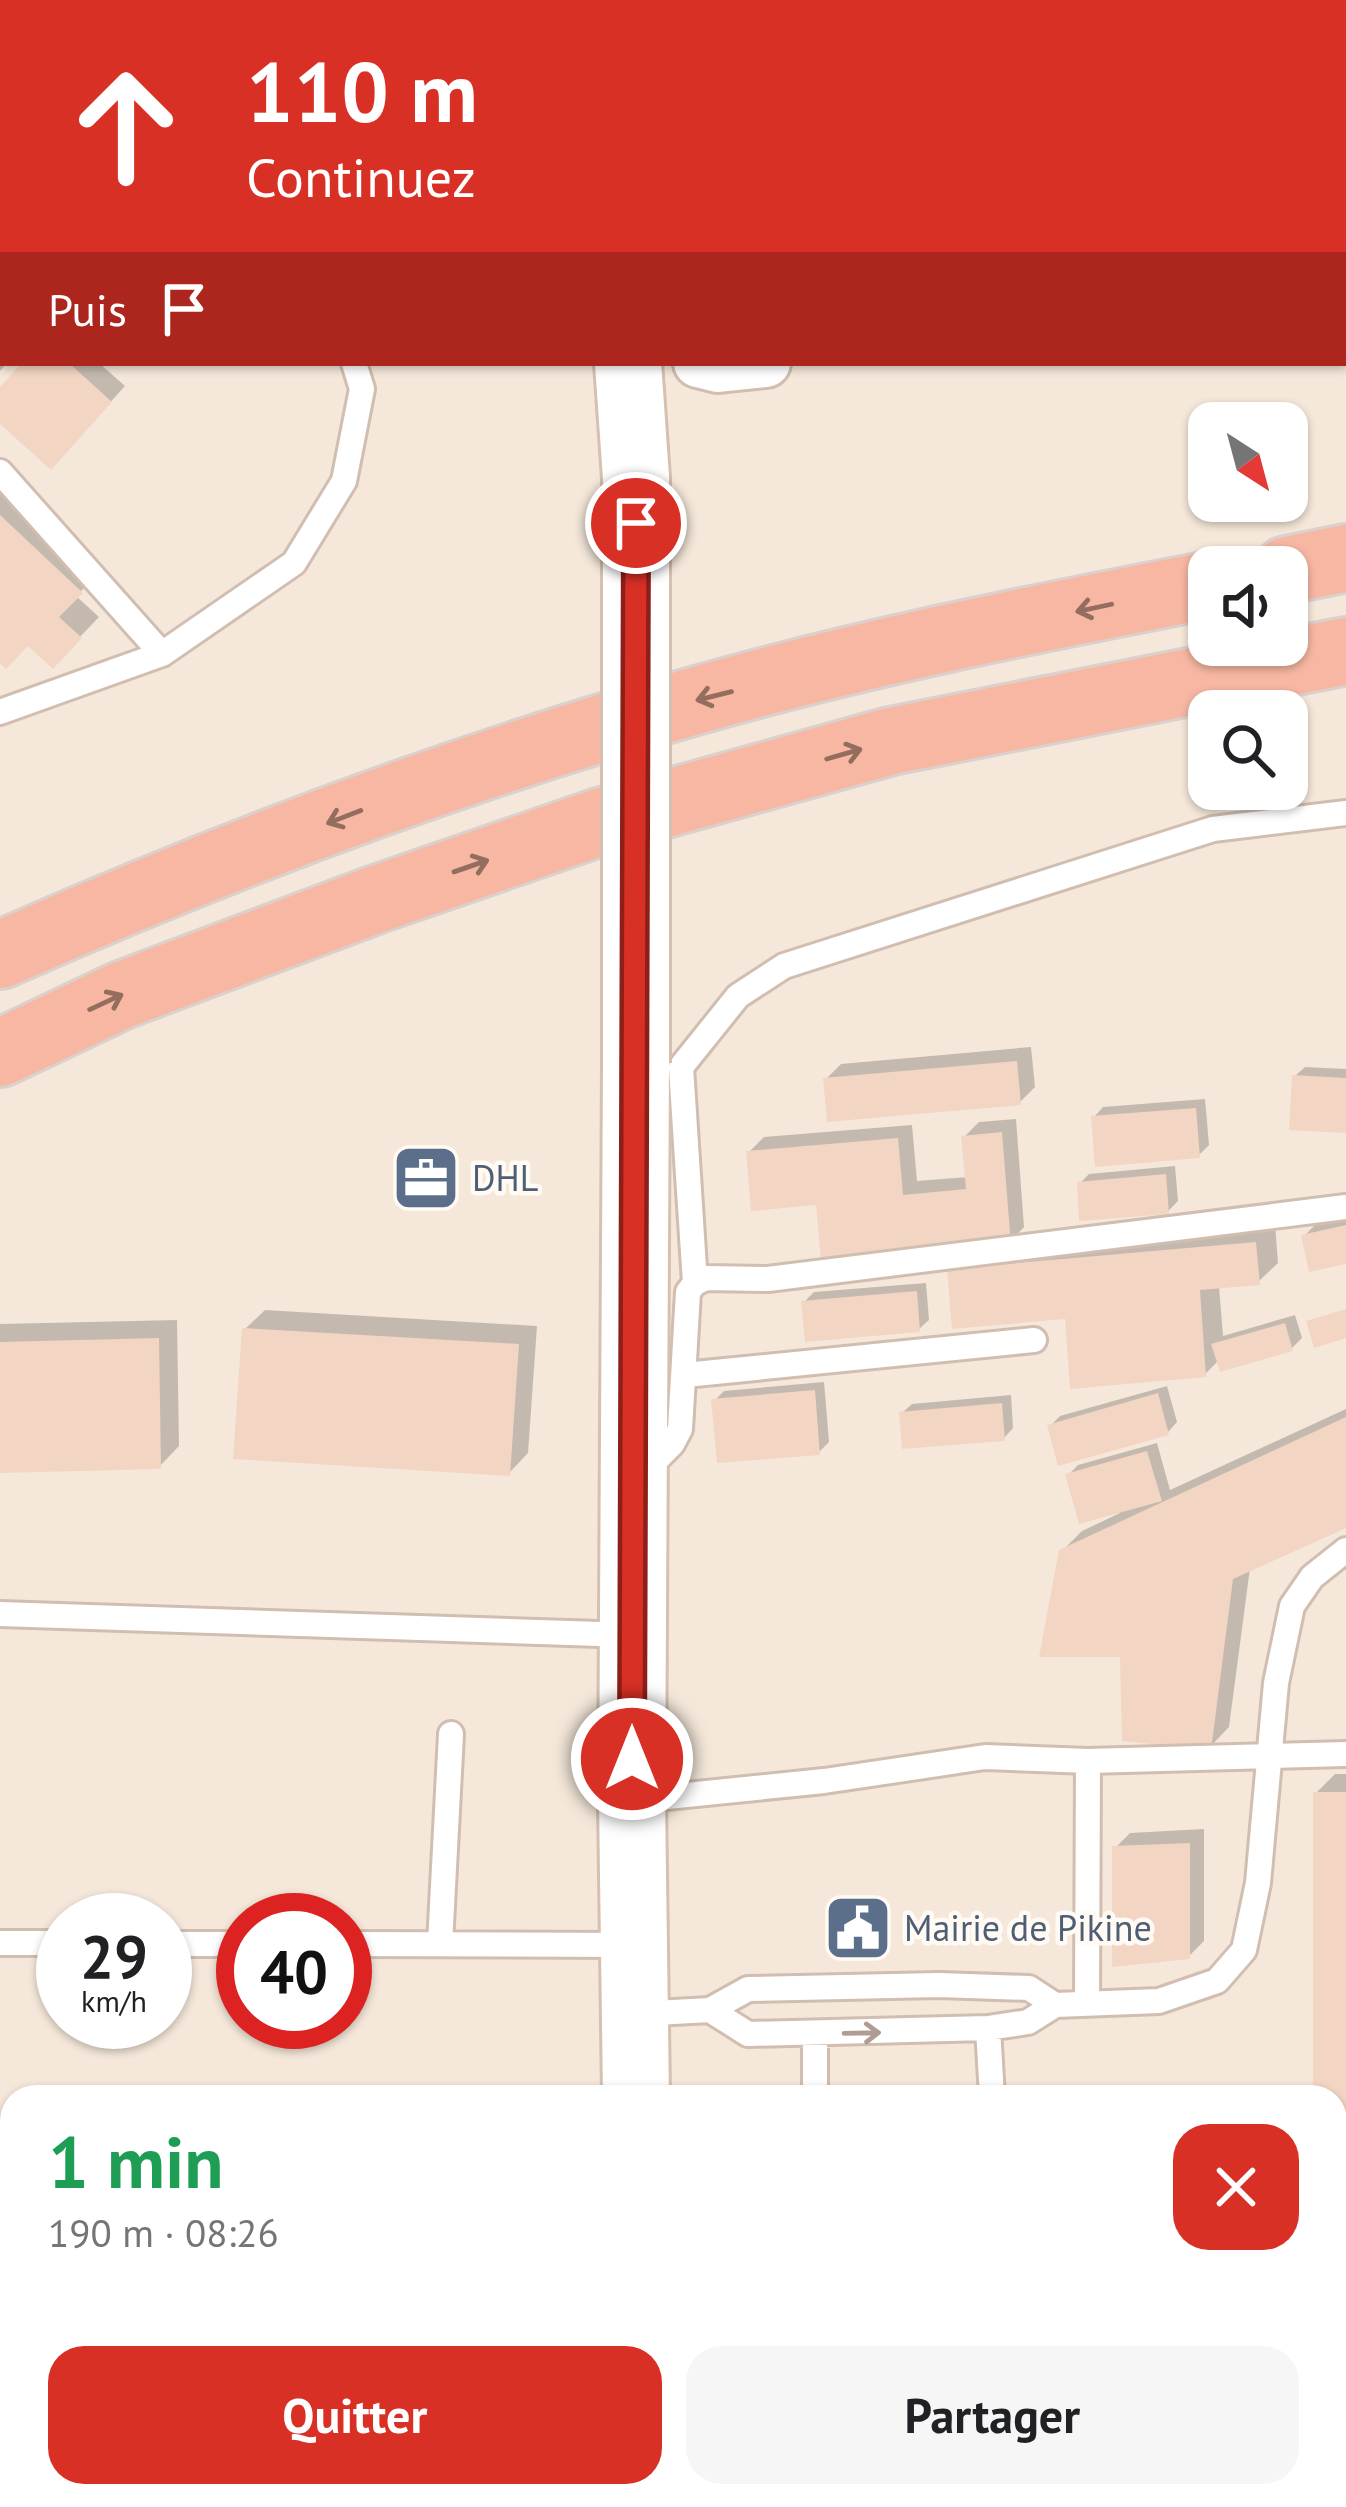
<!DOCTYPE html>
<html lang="fr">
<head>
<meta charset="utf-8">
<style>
  body { margin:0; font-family:"PT Sans",sans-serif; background:#f6f6f6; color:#202124; height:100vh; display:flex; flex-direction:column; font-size:45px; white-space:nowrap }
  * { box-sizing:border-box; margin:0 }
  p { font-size:39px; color:#757577 }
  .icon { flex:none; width:66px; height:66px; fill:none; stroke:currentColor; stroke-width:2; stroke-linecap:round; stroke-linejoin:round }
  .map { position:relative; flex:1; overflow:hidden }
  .sheet { position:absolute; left:0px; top:2085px; width:1347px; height:423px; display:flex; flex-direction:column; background:#fff; border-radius:36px 36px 0 0; box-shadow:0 3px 9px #0004 }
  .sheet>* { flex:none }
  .guide { position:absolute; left:0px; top:0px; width:1347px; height:366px; box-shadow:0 3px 9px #0004; background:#d93025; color:#fff; overflow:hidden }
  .needle { width:78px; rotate:144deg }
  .fabs { position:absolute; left:1188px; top:402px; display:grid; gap:24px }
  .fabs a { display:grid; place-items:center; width:120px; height:120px; border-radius:24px; background:#fff; box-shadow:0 3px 9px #0004; font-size:60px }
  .speed { position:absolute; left:36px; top:1893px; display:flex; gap:24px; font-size:60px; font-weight:700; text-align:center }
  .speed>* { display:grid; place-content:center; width:156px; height:156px; border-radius:50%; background:#fff; box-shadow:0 3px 9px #0004; line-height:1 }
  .speed small { font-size:30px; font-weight:400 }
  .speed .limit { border:18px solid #d22; background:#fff; color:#111 }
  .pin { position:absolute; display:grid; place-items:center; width:102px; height:102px; color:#fff; margin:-51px; border:6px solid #fff; border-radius:50%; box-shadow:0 3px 12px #0007 }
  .me { position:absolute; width:132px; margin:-66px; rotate:0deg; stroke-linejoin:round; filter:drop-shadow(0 0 9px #0008) }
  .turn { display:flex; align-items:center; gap:42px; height:252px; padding:0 48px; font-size:54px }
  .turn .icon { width:156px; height:156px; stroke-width:2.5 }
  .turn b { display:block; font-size:84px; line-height:102px }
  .then { display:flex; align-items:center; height:114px; padding:0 48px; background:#0003; gap:24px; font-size:45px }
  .round { display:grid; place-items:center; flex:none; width:126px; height:126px; border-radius:36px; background:#f6f6f6 }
  .headline { display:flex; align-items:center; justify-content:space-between; height:204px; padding:0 48px }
  h1 { font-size:72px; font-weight:700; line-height:90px; color:#1e9e55 }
  .action { display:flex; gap:24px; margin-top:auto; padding:24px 48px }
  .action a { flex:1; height:138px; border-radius:36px; background:#d93025; color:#fff; font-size:48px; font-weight:700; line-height:138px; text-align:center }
  .action a+a { background:#f6f6f6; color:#202124 }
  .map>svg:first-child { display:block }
  .residential { fill:#f5e8da; fill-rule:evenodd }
  .shadow { fill:#0003 }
  .building { fill:#f3d5c3 }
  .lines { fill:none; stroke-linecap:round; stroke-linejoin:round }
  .lane-casing { stroke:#d1beb0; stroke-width:30 }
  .street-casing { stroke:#d1beb0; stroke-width:54 }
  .secondary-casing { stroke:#d6c0b0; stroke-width:72 }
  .highway-casing { stroke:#dad1cd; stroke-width:72 }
  .lane { stroke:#fff; stroke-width:24 }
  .street { stroke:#fff; stroke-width:48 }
  .secondary { stroke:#fff; stroke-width:66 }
  .highway { stroke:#f7b7a3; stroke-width:66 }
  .secondary-bridge-casing { stroke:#d6c0b0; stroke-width:72; stroke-linecap:butt }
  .secondary-bridge { stroke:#fff; stroke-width:66 }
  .oneway { stroke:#936e5e }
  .oneway2 { stroke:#af9d94 }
  .route-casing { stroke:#8d1f18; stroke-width:30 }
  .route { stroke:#d93025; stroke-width:21 }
  .labels { text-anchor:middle; stroke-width:9; stroke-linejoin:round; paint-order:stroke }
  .service-label { font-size:36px; fill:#4e5e75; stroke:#fffaf3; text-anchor:start }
</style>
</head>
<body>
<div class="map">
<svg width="1346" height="2507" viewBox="0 0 1346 2507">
  <rect width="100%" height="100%" fill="#fdf6ec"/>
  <!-- residential -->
  <path class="residential" d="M0,0H1346V2507H0ZM3,3H1344V363H3ZM1209,423H1287V501H1209ZM1209,567H1287V645H1209ZM1209,711H1287V789H1209ZM63,1920H165V2022H63ZM243,1920H345V2022H243ZM12,2097H1335V2496H12Z"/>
  <!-- shadow -->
  <path class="shadow" d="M0,276L3,363H7L0,371Z
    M26,363H99L125,386L66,451L0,420V392Z
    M0,479L100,572L76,596L99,617L53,665L28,642L0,659Z
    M1031,1047L1035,1087L1020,1102L826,1079L841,1064Z
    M1305,1067L1346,1069V1130L1295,1076Z
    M1205,1099L1209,1145L1199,1155L1094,1117L1103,1107Z
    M1016,1119L1024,1227L1004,1248L1275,1224L1278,1263L1258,1282L1219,1286L1223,1336L1295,1315L1302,1338L1292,1348L1219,1360L1205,1374L951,1270L976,1245L819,1202L749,1152L764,1137L912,1125L917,1181L968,1177L964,1137L979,1122Z
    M1175,1166L1178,1201L1168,1211L1080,1183L1089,1174Z
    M1346,1215V1261L1304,1236L1319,1221Z
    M926,1283L929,1320L919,1329L804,1302L814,1292Z
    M265,1310L537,1326L528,1453L509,1473L245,1329Z
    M177,1320L179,1446L160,1466L0,1470V1324Z
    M824,1382L829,1442L819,1452L714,1401L724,1391Z
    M1167,1386L1177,1422L1168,1432L1050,1426L1060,1416Z
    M1011,1395L1013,1428L1004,1438L902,1413L912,1404Z
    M1346,1409V1525L1250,1568L1229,1727L1210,1747L1123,1654L1062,1551L1082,1531L1120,1513L1068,1475L1078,1465L1157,1443L1170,1490Z
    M1335,1774H1346V2119H1335V2097H1316V1793Z
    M1204,1829V1941L1189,1956L1115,1848L1130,1833Z
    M1335,2423L1341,2492L1331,2502L1243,2507L1242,2496H1335Z"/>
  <!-- building -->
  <path class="building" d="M22,363H69L112,402L51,470L0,424V387Z
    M0,515L83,593L59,617L82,638L53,669L28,646L6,669L0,663Z
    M1017,1061L1021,1105L827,1122L823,1078Z
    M1292,1075L1346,1078V1133L1289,1130Z
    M1196,1108L1200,1158L1095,1167L1091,1116Z
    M1002,1132L1011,1245L821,1261L816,1205L751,1211L746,1151L898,1138L903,1195L966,1189L961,1136Z
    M1166,1174L1169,1214L1079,1221L1077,1182Z
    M1346,1225V1264L1309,1272L1301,1235Z
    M1256,1242L1260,1285L1200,1290L1206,1377L1070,1389L1065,1319L952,1329L947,1269Z
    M917,1291L920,1332L805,1342L801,1301Z
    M1346,1309V1338L1314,1348L1306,1321Z
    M1285,1323L1293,1351L1220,1372L1211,1344Z
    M242,1328L519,1344L510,1476L233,1459Z
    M159,1338L161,1469L0,1473V1342Z
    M815,1390L820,1455L717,1463L711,1399Z
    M1158,1393L1169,1435L1058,1466L1047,1425Z
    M1002,1403L1005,1441L902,1449L899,1412Z
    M1346,1417V1528L1233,1579L1211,1750L1122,1741L1120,1657H1039L1059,1550Z
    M1147,1451L1162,1501L1079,1524L1065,1474Z
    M1313,1792H1346V2122H1335V2097H1313Z
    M1190,1843V1959L1112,1967V1846Z
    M167,2496H305L306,2507H168Z
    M1239,2496H1332L1333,2505L1240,2507Z"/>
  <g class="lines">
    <!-- lane casing -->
    <g class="lane-casing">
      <path id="lane" d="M22,3L24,0
        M66,3L69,0
        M105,3L108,0
        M142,3L145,0
        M272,3L274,0
        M0,33L3,29
        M0,61L3,59
        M0,82H3
        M0,170L3,169
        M0,472L162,654
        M0,712L162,654L294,563L344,481L362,389L354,363
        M695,1283L706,1278L768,1279L1346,1207
        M685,1375L1034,1340
        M643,1473L672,1444L680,1429L688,1292L695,1283L681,1067L738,996L784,966L1213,829L1346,813
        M0,1614L630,1635
        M637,1800L824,1781L985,1757L1088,1761L1346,1754
        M0,1943H63
        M165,1944H243
        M345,1944L633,1945
        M440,1944L451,1734
        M1087,2003L1088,1761
        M710,2010L748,2034L988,2028L1028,2022L1055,2005L1159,2001L1217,1981L1244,1950L1258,1883L1276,1683L1292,1606L1312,1577L1346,1550
        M636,2014L710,2010L748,1989L939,1985L1029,1988L1055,2005
        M988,2028L992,2097
        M815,2097V2034"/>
    </g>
    <!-- street casing -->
    <g class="street-casing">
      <path id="street" d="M641,0L642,3
        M1040,0L1043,3
        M1345,0L1346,13
        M1344,125H1346
        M1344,305H1346
        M698,363L718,368L766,363
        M1335,2234L1346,2233
        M0,2281H12
        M1335,2405H1346
        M332,2496V2507"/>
    </g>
    <!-- secondary casing -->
    <g class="secondary-casing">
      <path id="secondary" d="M584,0V3
        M628,363L636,478
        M636,2097L632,1800L636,1063
        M632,2496V2507"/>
    </g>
    <!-- highway casing -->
    <g class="highway-casing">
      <path id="highway" d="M1287,570L1346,558
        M0,955C222,857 451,770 684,704C856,654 1034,619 1209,585
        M0,1053L122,995L377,899L600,822L891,741L1346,651"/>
    </g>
    <!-- lane -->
    <use href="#lane" class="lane"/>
    <!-- street -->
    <use href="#street" class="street"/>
    <!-- secondary -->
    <use href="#secondary" class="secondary"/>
    <!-- highway -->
    <use href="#highway" class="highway"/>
    <!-- secondary-bridge casing -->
    <g class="secondary-bridge-casing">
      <path id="secondary-bridge" d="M636,1063V478"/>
    </g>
    <!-- secondary-bridge -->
    <use href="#secondary-bridge" class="secondary-bridge"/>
  </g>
  <!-- one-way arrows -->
  <defs><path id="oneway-shaft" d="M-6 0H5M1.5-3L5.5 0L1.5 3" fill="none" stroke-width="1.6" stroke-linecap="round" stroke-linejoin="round" transform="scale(3)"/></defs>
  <g class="oneway">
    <use href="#oneway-shaft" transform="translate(1094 608) rotate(168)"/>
    <use href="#oneway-shaft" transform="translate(714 696) rotate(166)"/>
    <use href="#oneway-shaft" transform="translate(844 754) rotate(-16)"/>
    <use href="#oneway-shaft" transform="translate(344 817) rotate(159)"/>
    <use href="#oneway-shaft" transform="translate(471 866) rotate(-19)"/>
    <use href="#oneway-shaft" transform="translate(106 1002) rotate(-25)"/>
  </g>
  <use class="oneway2" href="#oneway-shaft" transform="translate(862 2033) rotate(-1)"/>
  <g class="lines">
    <!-- route casing -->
    <g class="route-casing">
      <path id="route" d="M632,1759L636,523"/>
    </g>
    <!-- route -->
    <use href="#route" class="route"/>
  </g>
  <!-- icons -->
  <defs>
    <g id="office-square" transform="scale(3.45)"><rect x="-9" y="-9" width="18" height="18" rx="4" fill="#5c6f8a" stroke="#fffaf3"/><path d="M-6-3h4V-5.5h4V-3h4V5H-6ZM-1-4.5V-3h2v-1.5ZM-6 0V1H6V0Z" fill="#fff"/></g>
    <g id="civic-square" transform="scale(3.45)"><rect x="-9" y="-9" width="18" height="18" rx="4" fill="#5c6f8a" stroke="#fffaf3"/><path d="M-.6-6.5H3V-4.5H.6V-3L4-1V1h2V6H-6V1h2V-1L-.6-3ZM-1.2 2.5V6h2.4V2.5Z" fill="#fff"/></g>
  </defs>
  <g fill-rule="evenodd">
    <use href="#office-square" x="426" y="1178"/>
    <use href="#civic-square" x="858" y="1928"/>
  </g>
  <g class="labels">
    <!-- service labels -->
    <g class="service-label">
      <text x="472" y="1191">DHL</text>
      <text x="904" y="1941">Mairie de Pikine</text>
    </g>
  </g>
</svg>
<div class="fabs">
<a><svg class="needle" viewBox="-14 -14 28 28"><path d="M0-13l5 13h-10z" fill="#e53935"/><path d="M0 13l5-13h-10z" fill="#757577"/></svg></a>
<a><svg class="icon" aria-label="sound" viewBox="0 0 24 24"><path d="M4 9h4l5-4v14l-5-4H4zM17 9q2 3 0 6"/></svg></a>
<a><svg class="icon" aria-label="search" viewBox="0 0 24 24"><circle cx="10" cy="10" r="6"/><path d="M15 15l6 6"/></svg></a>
</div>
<div class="speed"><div>29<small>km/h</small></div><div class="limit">40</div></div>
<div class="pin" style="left:636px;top:523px;background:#d93025"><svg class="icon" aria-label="arrive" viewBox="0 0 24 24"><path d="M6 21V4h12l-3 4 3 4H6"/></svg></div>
<svg class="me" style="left:632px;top:1759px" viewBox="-20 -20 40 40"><circle r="17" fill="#d93025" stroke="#fff" stroke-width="3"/><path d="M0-11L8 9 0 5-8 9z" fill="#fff"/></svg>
<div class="guide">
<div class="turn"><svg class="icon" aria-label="ahead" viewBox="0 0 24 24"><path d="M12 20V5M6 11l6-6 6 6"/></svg><div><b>110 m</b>Continuez</div></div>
<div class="then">Puis<svg class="icon" aria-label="arrive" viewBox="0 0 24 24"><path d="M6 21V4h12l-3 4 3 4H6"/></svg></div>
</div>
<section class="sheet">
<div class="headline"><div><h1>1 min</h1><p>190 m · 08:26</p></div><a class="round" style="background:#d93025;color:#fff"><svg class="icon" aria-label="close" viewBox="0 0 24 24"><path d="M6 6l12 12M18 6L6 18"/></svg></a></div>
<div class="action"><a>Quitter</a><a>Partager</a></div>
</section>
</div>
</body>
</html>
